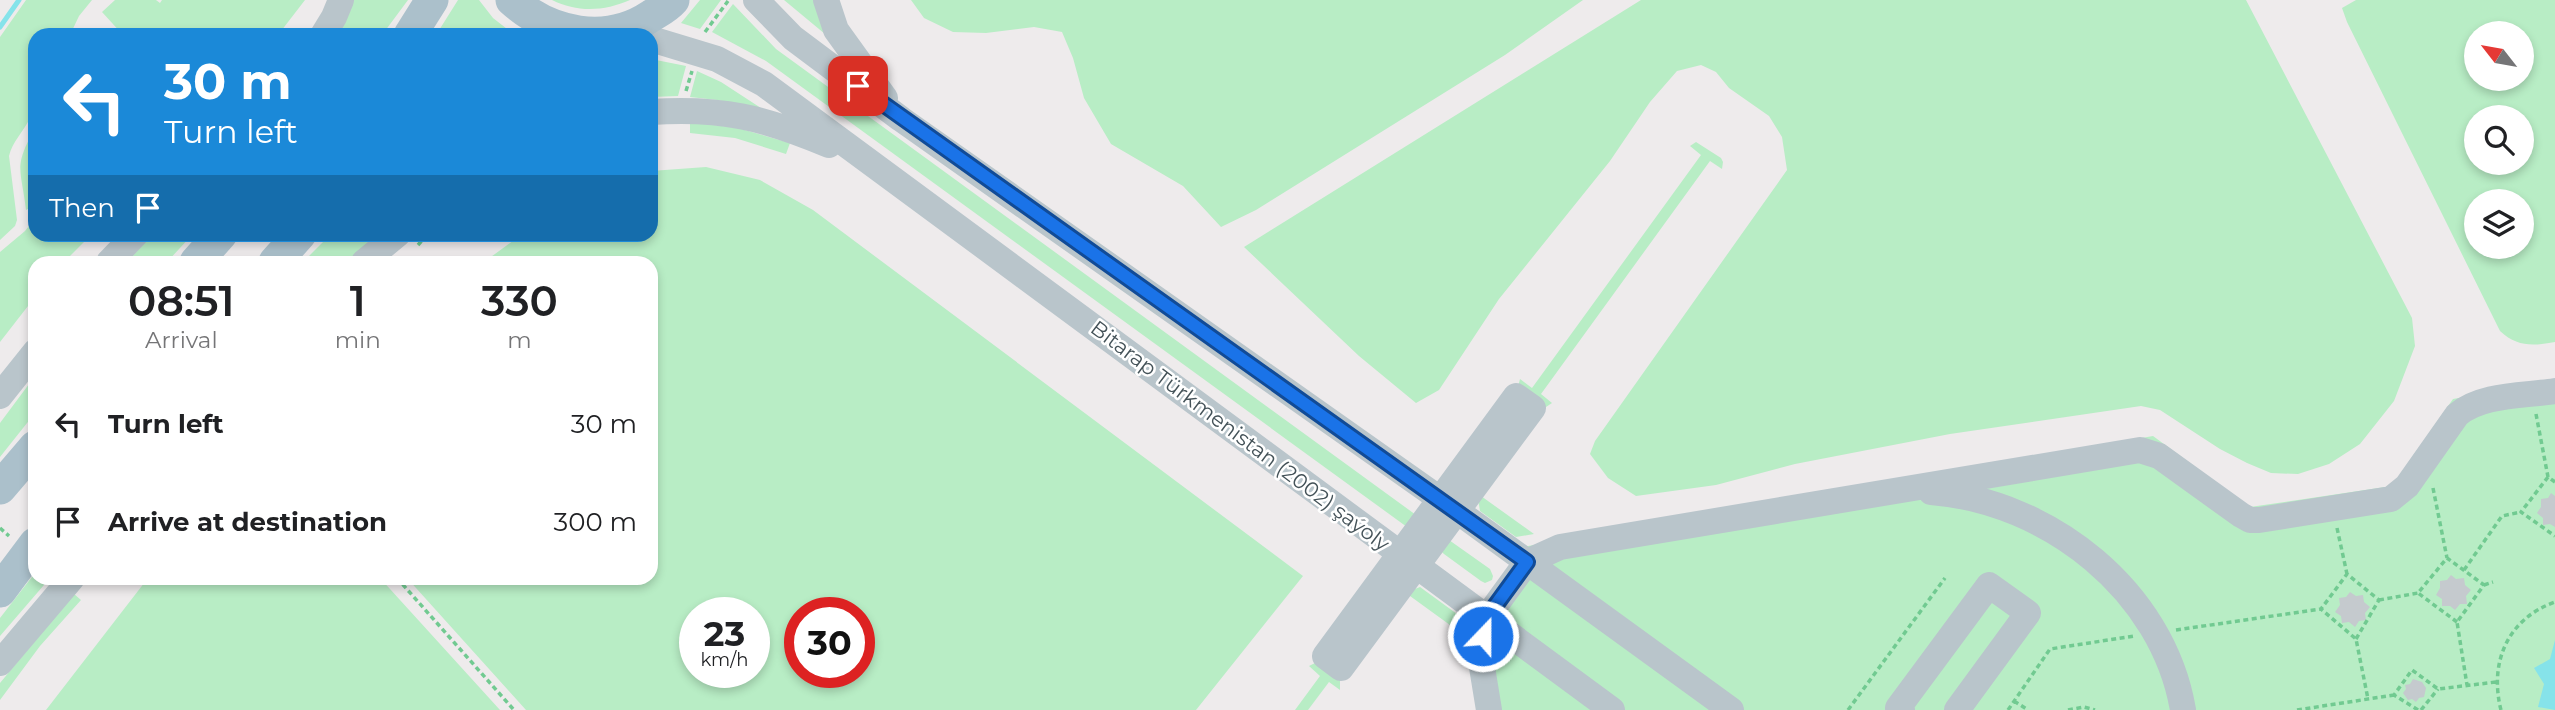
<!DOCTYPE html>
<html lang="en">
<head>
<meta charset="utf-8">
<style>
  body { margin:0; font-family:Montserrat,sans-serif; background:#f6f6f6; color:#202124; height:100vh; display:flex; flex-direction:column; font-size:26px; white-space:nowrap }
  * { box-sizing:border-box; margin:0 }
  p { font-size:23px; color:#757577 }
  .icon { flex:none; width:38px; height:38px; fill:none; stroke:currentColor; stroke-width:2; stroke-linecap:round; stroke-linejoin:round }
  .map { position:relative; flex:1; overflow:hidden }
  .panel { position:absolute; left:28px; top:256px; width:630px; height:329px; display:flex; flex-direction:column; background:#fff; border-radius:21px; box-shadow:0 4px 10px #0003 }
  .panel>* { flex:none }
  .guide { position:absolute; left:28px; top:28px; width:630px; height:214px; border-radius:21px; box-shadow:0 4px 10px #0003; background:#1b89d8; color:#fff; overflow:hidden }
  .needle { width:46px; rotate:301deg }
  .controls { position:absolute; left:2464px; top:21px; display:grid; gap:14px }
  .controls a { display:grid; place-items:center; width:70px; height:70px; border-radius:50%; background:#fff; box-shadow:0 4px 10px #0003; font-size:35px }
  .speed { position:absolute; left:679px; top:597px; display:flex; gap:14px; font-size:35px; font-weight:700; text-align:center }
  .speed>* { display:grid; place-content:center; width:91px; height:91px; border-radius:50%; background:#fff; box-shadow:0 4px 10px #0003; line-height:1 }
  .speed small { font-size:18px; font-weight:400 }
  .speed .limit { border:10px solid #d22; background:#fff; color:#111 }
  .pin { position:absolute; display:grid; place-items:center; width:60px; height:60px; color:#fff; margin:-30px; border-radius:14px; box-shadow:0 4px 10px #0006 }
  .me { position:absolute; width:77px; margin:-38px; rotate:22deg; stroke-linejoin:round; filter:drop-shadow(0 0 5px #0008) }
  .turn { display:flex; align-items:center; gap:24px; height:147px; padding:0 21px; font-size:32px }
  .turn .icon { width:91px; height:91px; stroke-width:2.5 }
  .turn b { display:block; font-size:49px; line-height:60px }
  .then { display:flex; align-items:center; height:66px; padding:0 21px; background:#0003; gap:14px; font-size:26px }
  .eta { display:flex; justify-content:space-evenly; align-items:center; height:119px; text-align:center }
  .eta b { font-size:42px; font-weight:600; line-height:49px }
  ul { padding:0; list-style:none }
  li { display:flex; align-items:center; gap:21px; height:98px; padding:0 21px }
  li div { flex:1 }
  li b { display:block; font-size:26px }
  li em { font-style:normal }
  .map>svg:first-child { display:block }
  .green { fill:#b8edc5; fill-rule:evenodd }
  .water { fill:#86e3ea }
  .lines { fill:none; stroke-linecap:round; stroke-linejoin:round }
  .stream { stroke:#86e3ea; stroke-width:5 }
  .building { fill:#c5cace }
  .path { stroke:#71ca91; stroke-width:3.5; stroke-dasharray:5 3.5; stroke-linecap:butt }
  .minor { stroke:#b9c5cb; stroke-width:26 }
  .major { stroke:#abc0cb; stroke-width:33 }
  .route-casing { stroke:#114b97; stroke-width:18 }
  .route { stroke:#1a73e8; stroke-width:12 }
  .labels { text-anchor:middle; stroke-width:5; stroke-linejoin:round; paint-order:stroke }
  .street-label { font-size:21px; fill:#445258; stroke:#fff }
</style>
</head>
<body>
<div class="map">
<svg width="2555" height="710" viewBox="0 0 2555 710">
  <rect width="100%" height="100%" fill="#eeebec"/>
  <!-- green -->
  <path class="green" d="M26,0H92L79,16L70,35H35C35,61 41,94 30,118C24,131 12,142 9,156L17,220L15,226L0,240V37Z
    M115,0H156L160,3L162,0H305L278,35H123L102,12Z
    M354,0H408L382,35H334Z
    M458,0H479L493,18L515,35H436Z
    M552,0H630C605,11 578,13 552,0Z
    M700,0H721L700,29L681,23Z
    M784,0H814L825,34Z
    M911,0H1583L1505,55L1256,210L1221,227L1183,186L1111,144L1084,98L1073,58L1062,32L1034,27L986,33L953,32L924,18Z
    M1641,0H2246L2412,318L2415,346L2394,401L2360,444L2329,464L2298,474L2271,473L2247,463L2220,449L2160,410L2141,406L1950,434L1795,464L1716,485L1636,496L1608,478L1590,454L1595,441L1787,170L1782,137L1769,116L1729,88L1716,72L1701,65L1677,71L1650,102L1610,161L1499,299L1439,390L1416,403L1359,356L1244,247Z
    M2356,0H2555V342C2533,346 2517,347 2500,331L2347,22L2342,8ZM2476,33H2522V79H2476ZM2476,117H2522V163H2476ZM2476,201H2522V247H2476Z
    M733,4L776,49L1416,515L1407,527L766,61L712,32Z
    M651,59L686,66L678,96L651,97Z
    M697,71L721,82L764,110L717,100L690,97Z
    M690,122L738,128L790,143L786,154L735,138L690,133Z
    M35,128V205L26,210C21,168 13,168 35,128Z
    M1696,142L1721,158L1723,162L1722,169L1710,161L1541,394L1552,403L1546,407L1542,406L1518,387L1520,379L1532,388L1701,155L1690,146Z
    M706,167L760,180L813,210L1303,576L1196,710H526L407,578H651V262H484L521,235L651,234V171ZM695,612H754V672H695ZM800,612H859V672H800Z
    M35,218V234L91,235L64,262H35V297L0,342V252L25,231Z
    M152,235H192L167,262H127Z
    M330,235H382L352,262H303Z
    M35,376V413L0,457V423Z
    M2555,381V710H1480L1469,630L1523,547L2153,436L2250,507L2392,486L2453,399Z
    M1481,496L1534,534L1516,537L1480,511L1478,499Z
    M1449,540L1490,569L1493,576L1492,580L1485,583L1481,581L1444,554L1441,551Z
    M35,573V578H50L0,636V618Z
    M148,578H380L500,710H46Z
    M1420,587L1457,614L1461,633L1410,596V591Z
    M74,594L81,600L40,646L0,700V683Z
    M1315,663L1340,680V690L1329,682L1308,710H1295L1320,676L1309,666Z"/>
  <!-- water -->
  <path class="water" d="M2555,640V710L2538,707L2544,684L2534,668L2550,659Z"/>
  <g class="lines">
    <!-- stream -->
    <path class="stream" d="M0,27L19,0"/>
  </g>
  <!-- building -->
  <path class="building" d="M2551,493L2555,496V527L2550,524L2543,525V518L2537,513L2541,507V499L2548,498Z
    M2451,575L2456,579L2464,578L2465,585L2471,590L2466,596L2467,604H2460L2455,610L2450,606H2442V599L2436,595L2440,588V581L2447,580Z
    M2350,592L2356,596L2363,595L2364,602L2370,607L2365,613L2366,620L2359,621L2355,627L2349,622L2342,623L2341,616L2335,612L2340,605L2339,598L2346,597Z
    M2413,679L2422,682L2426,688L2424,697L2419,698L2416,702L2412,699L2408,700L2403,693L2406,689L2405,685L2410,684Z"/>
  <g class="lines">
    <!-- path -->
    <path class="path" d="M705,32L728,1
      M686,91L692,71
      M418,245L428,234
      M2536,414L2548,477
      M2555,482L2548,477L2521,512L2555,536
      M2433,488L2447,558
      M0,528L9,536
      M2337,528L2347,574
      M2464,570L2502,516L2521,512
      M397,578L514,710
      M2484,585L2493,582
      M2379,600L2418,593
      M2457,622L2418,593L2447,558L2484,585L2457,622L2467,685
      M2176,630L2321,609
      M2356,639L2379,600L2347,574L2321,609L2356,639L2368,699
      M2014,701L2028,710
      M1848,710L1945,578
      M2008,710L2050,649L2134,636
      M2068,710L2084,707L2095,710
      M2297,710L2394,695
      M2418,710L2394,695L2412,670L2438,689L2496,682
      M2421,710L2438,689
      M2501,710C2489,663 2507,619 2555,602"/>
    <!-- minor -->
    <path class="minor" d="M756,0L793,38L901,119L1457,511L1731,710
      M826,0L836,30L885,98
      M323,35L334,17L341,0
      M651,39L717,59L764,84L1612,710
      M651,112C721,107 765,118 829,145
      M109,262L136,234
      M364,262L398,234
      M0,396L35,352
      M1516,396L1533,408L1341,668L1325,656Z
      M1931,492C2049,501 2163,591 2183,710
      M0,663L72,578
      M1489,710L1480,655L1487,617L1527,562L1560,547L2140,450L2159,456L2241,515L2250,520H2259L2391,499L2407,486L2457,415C2481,394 2524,396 2555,391
      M1902,710L1898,708L1989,585L2028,613L1957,710"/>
    <!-- major -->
    <path class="major" d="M512,0C550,34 606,46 651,16C659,11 667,7 673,0
      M410,35L432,0
      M196,262L221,234
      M275,262L300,234
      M0,488L35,447
      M0,591L35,544"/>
  </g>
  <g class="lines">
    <!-- route casing -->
    <g class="route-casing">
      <path id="route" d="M858,86L1527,562L1487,617L1483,636"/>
    </g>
    <!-- route -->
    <use href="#route" class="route"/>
  </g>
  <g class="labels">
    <!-- street labels -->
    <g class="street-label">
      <text transform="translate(1240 436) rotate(37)" y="7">Bitarap Türkmenistan (2002) şaýoly</text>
    </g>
  </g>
</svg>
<div class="controls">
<a><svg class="needle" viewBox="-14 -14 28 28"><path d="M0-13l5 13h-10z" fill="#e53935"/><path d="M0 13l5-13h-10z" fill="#757577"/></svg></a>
<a><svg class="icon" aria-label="search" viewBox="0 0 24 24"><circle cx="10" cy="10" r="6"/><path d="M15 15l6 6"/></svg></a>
<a><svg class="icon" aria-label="layers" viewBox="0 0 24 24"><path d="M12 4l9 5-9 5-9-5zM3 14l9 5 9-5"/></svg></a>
</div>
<div class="speed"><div>23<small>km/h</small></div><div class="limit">30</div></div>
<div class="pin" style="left:858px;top:86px;background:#d93025"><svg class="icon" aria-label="arrive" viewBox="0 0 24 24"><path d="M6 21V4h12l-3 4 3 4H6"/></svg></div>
<svg class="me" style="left:1483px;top:636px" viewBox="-20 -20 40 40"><circle r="17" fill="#1a73e8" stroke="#fff" stroke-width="3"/><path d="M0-11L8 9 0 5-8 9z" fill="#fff"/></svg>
<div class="guide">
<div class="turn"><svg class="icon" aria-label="left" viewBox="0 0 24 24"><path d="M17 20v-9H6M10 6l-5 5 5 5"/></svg><div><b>30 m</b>Turn left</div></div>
<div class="then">Then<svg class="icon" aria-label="arrive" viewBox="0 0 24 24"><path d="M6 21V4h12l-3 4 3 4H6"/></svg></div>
</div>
<section class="panel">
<div class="eta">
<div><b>08:51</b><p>Arrival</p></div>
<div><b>1</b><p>min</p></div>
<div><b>330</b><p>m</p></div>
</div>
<ul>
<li><svg class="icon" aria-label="left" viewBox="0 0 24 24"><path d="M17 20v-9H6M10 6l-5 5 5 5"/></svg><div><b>Turn left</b></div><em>30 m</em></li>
<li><svg class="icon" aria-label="arrive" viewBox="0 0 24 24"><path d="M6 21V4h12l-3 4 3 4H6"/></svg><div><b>Arrive at destination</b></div><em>300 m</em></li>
</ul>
</section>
</div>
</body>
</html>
